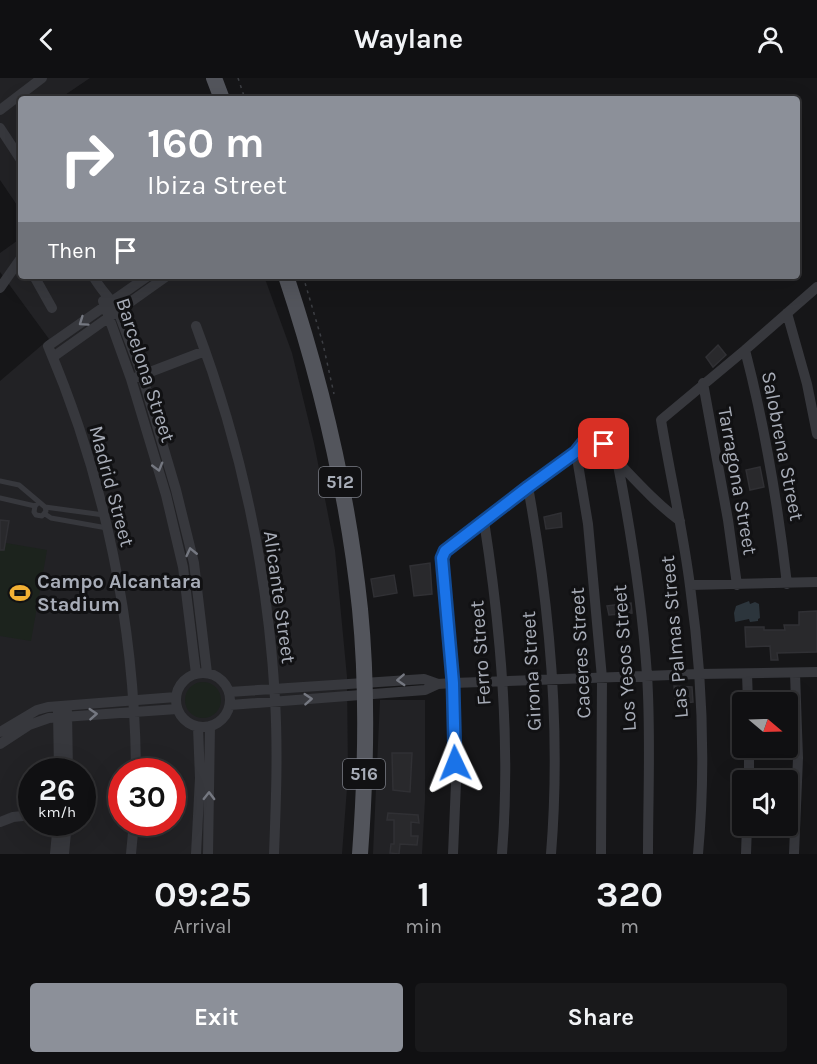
<!DOCTYPE html>
<html lang="en">
<head>
<meta charset="utf-8">
<style>
  body { margin:0; font-family:Karla,sans-serif; background:#19191b; color:#f1f3f6; height:100vh; display:flex; flex-direction:column; font-size:22px; white-space:nowrap }
  * { box-sizing:border-box; margin:0 }
  p { font-size:20px; color:#9c9d9f }
  .icon { flex:none; width:33px; height:33px; fill:none; stroke:currentColor; stroke-width:2; stroke-linecap:round; stroke-linejoin:round }
  .map { position:relative; height:776px; overflow:hidden }
  .details { display:flex; flex-direction:column; background:#101012; flex:1 }
  .details>* { flex:none }
  .guide { position:absolute; left:18px; top:18px; width:782px; height:183px; border-radius:6px; box-shadow:0 6px 24px #0002,0 0 0 2px #303032; background:#8c9099; color:#fff; overflow:hidden }
  .needle { width:39px; rotate:109deg }
  .controls { position:absolute; left:732px; top:614px; display:grid; gap:12px }
  .controls a { display:grid; place-items:center; width:66px; height:66px; border-radius:6px; background:#101012; box-shadow:0 6px 24px #0002,0 0 0 2px #303032; font-size:30px }
  .speed { position:absolute; left:18px; top:680px; display:flex; gap:12px; font-size:30px; font-weight:700; text-align:center }
  .speed>* { display:grid; place-content:center; width:78px; height:78px; border-radius:50%; background:#101012; box-shadow:0 6px 24px #0002,0 0 0 2px #303032; line-height:1 }
  .speed small { font-size:15px; font-weight:400 }
  .speed .limit { border:9px solid #d22; background:#fff; color:#111 }
  .pin { position:absolute; display:grid; place-items:center; width:51px; height:51px; color:#fff; margin:-26px; border-radius:12px; box-shadow:0 3px 9px #0006 }
  .me { position:absolute; width:66px; margin:-33px; rotate:358deg; stroke-linejoin:round; filter:drop-shadow(0 0 4px #0008) }
  .turn { display:flex; align-items:center; gap:21px; height:126px; padding:0 30px; font-size:27px }
  .turn .icon { width:78px; height:78px; stroke-width:2.5 }
  .turn b { display:block; font-size:42px; line-height:51px }
  .then { display:flex; align-items:center; height:57px; padding:0 30px; background:#0003; gap:12px; font-size:22px }
  .eta { display:flex; justify-content:space-evenly; align-items:center; height:102px; text-align:center }
  .eta b { font-size:36px; font-weight:700; line-height:42px }
  .cta { display:flex; gap:12px; margin-top:auto; padding:12px 30px }
  .cta a { flex:1; height:69px; border-radius:6px; background:#8c9099; color:#fff; font-size:24px; font-weight:700; line-height:69px; text-align:center }
  .cta a+a { background:#19191b; color:#f1f3f6 }
  header { display:flex; justify-content:space-between; align-items:center; height:78px; padding:0 30px; background:#101012; font-size:27px; font-weight:700 }
  .map>svg:first-child { display:block }
  .built { fill:#222225; fill-rule:evenodd }
  .green { fill:#1c231d }
  .water { fill:#2c353c }
  .building { fill:#29292c; stroke:#303034; stroke-width:1.5 }
  .lines { fill:none; stroke-linecap:round; stroke-linejoin:round }
  .path { stroke:#3d3f44; stroke-width:1.5; stroke-dasharray:3 4.5; stroke-linecap:butt }
  .lane { stroke:#37383d; stroke-width:5 }
  .street { stroke:#37383d; stroke-width:10 }
  .primary { stroke:#53555c; stroke-width:16 }
  .oneway { stroke:#757881 }
  .route-casing { stroke:#114b97; stroke-width:15 }
  .route { stroke:#1a73e8; stroke-width:10 }
  .labels { text-anchor:middle; stroke-width:6; stroke-linejoin:round; paint-order:stroke }
  .shield { fill:#111113; stroke:#7b7e86; stroke-width:1.5 }
  .shield-label { font-size:18px; font-weight:bold; fill:#a8adb8 }
  .street-label { font-size:20px; fill:#a8adb8; stroke:#111113 }
  .poi-label { font-size:20px; font-weight:bold; fill:#a8adb8; stroke:#111113; text-anchor:start }
</style>
</head>
<body>
<header><svg class="icon" aria-label="back" viewBox="0 0 24 24"><path d="M15 5l-7 7 7 7"/></svg>Waylane<svg class="icon" aria-label="person" viewBox="0 0 24 24"><circle cx="12" cy="8" r="4"/><path d="M4 21q1-7 8-7t8 7"/></svg></header>
<div class="map">
<svg width="817" height="776" viewBox="0 0 817 776">
  <rect width="100%" height="100%" fill="#161618"/>
  <!-- built -->
  <path class="built" d="M0,0H90L59,21H21V133L0,102Z
    M21,160V198H264L292,275L314,365L335,472L347,599L348,697L342,776H0V303L49,261L0,194V175ZM32,693H82V744H32ZM122,693H172V744H122Z
    M380,622H425V722L422,776H373Z"/>
  <!-- green -->
  <path class="green" d="M0,464L47,472L31,563L0,558Z
    M185 622a18 18 0 1 1 36 0a18 18 0 1 1-36 0Z"/>
  <!-- water -->
  <path class="water" d="M749,523L750,526L755,524L759,526L760,540L758,541V543L750,544L749,541L735,544L734,535L736,528Z"/>
  <!-- building -->
  <path class="building" d="M718,267L726,277L713,289L706,279Z
    M760,389L764,409L750,412L746,392Z
    M561,435L562,449L546,451L544,439Z
    M0,442L9,443L4,472H0Z
    M430,485L432,516L414,518L410,488Z
    M394,497L397,515L374,519L371,501Z
    M631,525L632,535L609,537L607,528Z
    M817,533V574L777,575L778,582H771L770,568L746,569L745,549H764V552H785L784,547H799V534Z
    M674,608L692,609L693,624L676,626Z
    M392,675H412L410,714L393,712Z
    M388,735L418,737L419,745L411,744V758H418L417,767L400,766L399,776L390,775L391,766H394V742H387Z"/>
  <g class="lines">
    <!-- path -->
    <path class="path" d="M238,0L245,21
      M303,198L323,266L334,316
      M352,394L355,407"/>
    <!-- lane -->
    <path class="lane" d="M0,403L19,407L45,429L46,433L42,438L36,437L34,434L35,428L39,424
      M0,420L35,428
      M45,429L104,437
      M45,436L51,440L107,450"/>
    <!-- street -->
    <path class="street" d="M0,32L42,0
      M0,50L21,82
      M34,198L52,230
      M93,198C100,211 110,220 118,233L142,297L176,412L194,485L207,595
      M0,210L21,180
      M103,223L131,301L166,417L183,489L196,596
      M787,235L807,306L817,356
      M196,248C241,367 268,495 275,621C278,673 276,724 274,776
      M745,272C765,349 778,427 787,506
      M53,279L167,198
      M137,299L205,273
      M703,305L728,442L737,507
      M576,374L588,446L602,600L601,776
      M617,382C631,453 642,525 647,597C651,656 648,716 648,776
      M528,409C550,529 561,654 551,776
      M484,443C501,552 511,665 502,776
      M690,507L817,504
      M176 622a27 27 0 1 1 54 0a27 27 0 1 1-54 0Z
      M747,596L748,624
      M229,614L424,601L438,606L453,605L699,596L817,594
      M230,627L425,612L438,606
      M67,633L68,693
      M58,634L59,693
      M0,654L37,632L48,629L176,619
      M0,666L29,647L49,640L177,631
      M749,669V702
      M136,693C135,548 105,401 48,268L148,198
      M0,744L13,739L32,737
      M55,776L58,744
      M64,776L67,744
      M131,776L134,744
      M196,776L200,700L198,649
      M208,776L210,648
      M453,776L456,705L453,605L442,480L445,473C486,441 526,410 568,380C577,373 583,364 593,360C605,363 610,375 617,383C637,404 657,426 680,443
      M698,776C706,688 702,595 690,508C683,452 670,397 661,342L745,272L817,209
      M746,776L747,747
      M794,776L798,680L795,595"/>
    <!-- primary -->
    <path class="primary" d="M214,0L222,21
      M286,198C322,306 348,417 360,531C368,612 366,695 360,776"/>
  </g>
  <!-- one-way arrows -->
  <defs><path id="oneway-chevron" d="M-2-3.5L2.5 0L-2 3.5" fill="none" stroke-width="1.6" stroke-linecap="round" stroke-linejoin="round" transform="scale(1.5)"/></defs>
  <g class="oneway">
    <use href="#oneway-chevron" transform="translate(83 244) rotate(145)"/>
    <use href="#oneway-chevron" transform="translate(158 389) rotate(74)"/>
    <use href="#oneway-chevron" transform="translate(191 474) rotate(-103)"/>
    <use href="#oneway-chevron" transform="translate(401 602) rotate(177)"/>
    <use href="#oneway-chevron" transform="translate(308 621) rotate(-4)"/>
    <use href="#oneway-chevron" transform="translate(93 636) rotate(-4)"/>
    <use href="#oneway-chevron" transform="translate(209 718) rotate(-89)"/>
  </g>
  <g class="lines">
    <!-- route casing -->
    <g class="route-casing">
      <path id="route" d="M455,685L453,605L442,480L445,473L528,409L576,374L584,364L596,360L604,366"/>
    </g>
    <!-- route -->
    <use href="#route" class="route"/>
  </g>
  <!-- icons -->
  <defs>
    <g id="stadium-bare" transform="scale(1.62)"><path d="M0-5a6.5 5 0 1 0 0 10a6.5 5 0 1 0 0-10ZM-3.5-1.8h7v3.6h-7Z" fill="#f2b134" stroke="#111113" stroke-width="2.5" paint-order="stroke"/></g>
  </defs>
  <g fill-rule="evenodd">
    <use href="#stadium-bare" x="20" y="515"/>
  </g>
  <g class="labels">
    <!-- shield labels -->
    <g class="shield">
      <rect x="319" y="389" width="42" height="30" rx="4.5"/>
      <rect x="343" y="681" width="42" height="30" rx="4.5"/>
    </g>
    <g class="shield-label">
      <text x="340" y="410">512</text>
      <text x="364" y="702">516</text>
    </g>
    <!-- street labels -->
    <g class="street-label">
      <text transform="translate(146 292) rotate(72)" y="7">Barcelona Street</text>
      <text transform="translate(783 368) rotate(79)" y="7">Salobrena Street</text>
      <text transform="translate(738 403) rotate(80)" y="7">Tarragona Street</text>
      <text transform="translate(112 408) rotate(75)" y="7">Madrid Street</text>
      <text transform="translate(280 519) rotate(82)" y="7">Alicante Street</text>
      <text transform="translate(674 559) rotate(-95)" y="7">Las Palmas Street</text>
      <text transform="translate(480 575) rotate(-94)" y="7">Ferro Street</text>
      <text transform="translate(580 575) rotate(-93)" y="7">Caceres Street</text>
      <text transform="translate(624 580) rotate(-94)" y="7">Los Yesos Street</text>
      <text transform="translate(531 593) rotate(-93)" y="7">Girona Street</text>
    </g>
    <!-- poi labels -->
    <g class="poi-label">
      <text x="37" y="510">Campo Alcantara<tspan x="37" dy="23">Stadium</tspan></text>
    </g>
  </g>
</svg>
<div class="controls">
<a><svg class="needle" viewBox="-14 -14 28 28"><path d="M0-13l5 13h-10z" fill="#e53935"/><path d="M0 13l5-13h-10z" fill="#9c9d9f"/></svg></a>
<a><svg class="icon" aria-label="sound" viewBox="0 0 24 24"><path d="M4 9h4l5-4v14l-5-4H4zM17 9q2 3 0 6"/></svg></a>
</div>
<div class="speed"><div>26<small>km/h</small></div><div class="limit">30</div></div>
<div class="pin" style="left:604px;top:366px;background:#d93025"><svg class="icon" aria-label="arrive" viewBox="0 0 24 24"><path d="M6 21V4h12l-3 4 3 4H6"/></svg></div>
<svg class="me" style="left:455px;top:685px" viewBox="-20 -20 40 40"><path d="M0-17L14 15 0 8-14 15z" fill="#1a73e8" stroke="#fff" stroke-width="4"/></svg>
<div class="guide">
<div class="turn"><svg class="icon" aria-label="right" viewBox="0 0 24 24"><path d="M7 20v-9h11M14 6l5 5-5 5"/></svg><div><b>160 m</b>Ibiza Street</div></div>
<div class="then">Then<svg class="icon" aria-label="arrive" viewBox="0 0 24 24"><path d="M6 21V4h12l-3 4 3 4H6"/></svg></div>
</div>
</div>
<section class="details">
<div class="eta">
<div><b>09:25</b><p>Arrival</p></div>
<div><b>1</b><p>min</p></div>
<div><b>320</b><p>m</p></div>
</div>
<div class="cta"><a>Exit</a><a>Share</a></div>
</section>
</body>
</html>
